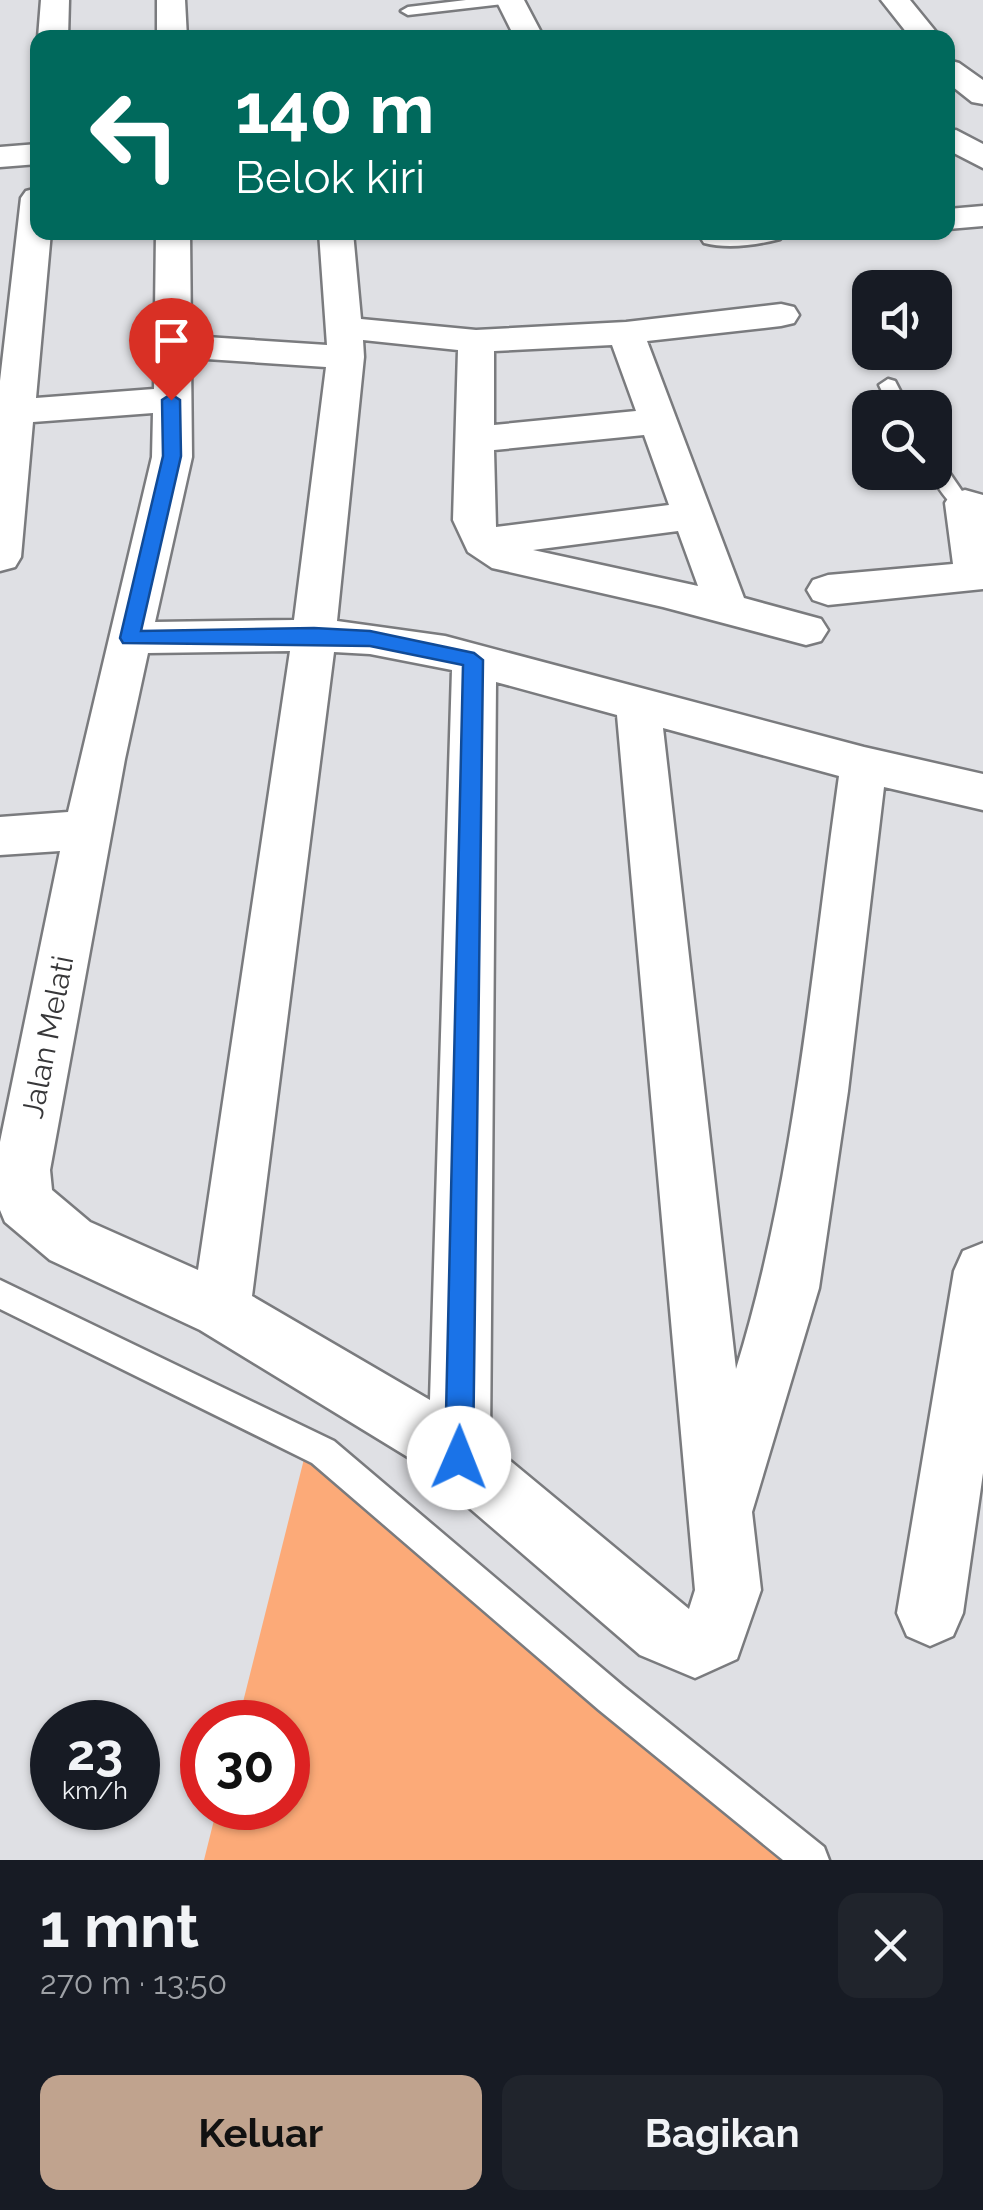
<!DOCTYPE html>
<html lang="id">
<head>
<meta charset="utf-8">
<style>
  body { margin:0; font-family:Raleway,sans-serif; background:#20242c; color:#f1f3f6; height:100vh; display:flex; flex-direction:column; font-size:38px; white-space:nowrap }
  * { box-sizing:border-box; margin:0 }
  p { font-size:32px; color:#9ea1a6 }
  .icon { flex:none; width:55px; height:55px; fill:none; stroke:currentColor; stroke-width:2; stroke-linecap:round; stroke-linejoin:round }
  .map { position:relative; height:1860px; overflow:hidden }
  .sheet { display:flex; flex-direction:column; background:#171b24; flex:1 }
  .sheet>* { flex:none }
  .banner { position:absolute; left:30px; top:30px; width:925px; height:210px; border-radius:20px; box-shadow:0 2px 8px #0004; background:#00695c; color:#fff; overflow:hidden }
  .buttons { position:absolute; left:852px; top:270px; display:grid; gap:20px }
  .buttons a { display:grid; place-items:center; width:100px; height:100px; border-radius:20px; background:#171b24; box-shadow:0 2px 8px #0004; font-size:50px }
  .speed { position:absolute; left:30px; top:1700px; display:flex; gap:20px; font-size:50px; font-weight:700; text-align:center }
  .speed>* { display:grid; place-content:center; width:130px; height:130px; border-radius:50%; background:#171b24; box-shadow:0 2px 8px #0004; line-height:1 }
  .speed small { font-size:25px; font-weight:400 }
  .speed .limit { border:15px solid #d22; background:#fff; color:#111 }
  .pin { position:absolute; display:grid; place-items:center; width:85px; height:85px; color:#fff; margin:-102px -42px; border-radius:50% 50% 50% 0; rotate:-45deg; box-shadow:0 0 10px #0007 }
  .pin .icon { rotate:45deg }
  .me { position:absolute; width:110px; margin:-55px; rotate:1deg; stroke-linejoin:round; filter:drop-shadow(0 0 8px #0008) }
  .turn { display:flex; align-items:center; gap:35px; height:210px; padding:0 40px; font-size:45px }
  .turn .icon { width:130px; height:130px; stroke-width:2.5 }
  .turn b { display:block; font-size:70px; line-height:85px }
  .round { display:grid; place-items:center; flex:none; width:105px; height:105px; border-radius:20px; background:#20242c }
  .head { display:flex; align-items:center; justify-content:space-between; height:170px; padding:0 40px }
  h1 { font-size:60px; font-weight:700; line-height:75px }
  .primary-button { display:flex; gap:20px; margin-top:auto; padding:20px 40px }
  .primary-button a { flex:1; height:115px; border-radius:20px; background:#c0a38e; color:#111; font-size:40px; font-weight:700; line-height:115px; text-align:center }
  .primary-button a+a { background:#20242c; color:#f1f3f6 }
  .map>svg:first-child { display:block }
  .green { fill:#fcaa78 }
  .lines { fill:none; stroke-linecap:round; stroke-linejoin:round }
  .lane-casing { stroke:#7a7b7e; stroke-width:5 }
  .street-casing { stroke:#7a7b7e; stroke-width:5 }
  .lane { fill:#fff; fill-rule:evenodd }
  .street { fill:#fff; fill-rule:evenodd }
  .route { fill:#1a73e8; stroke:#114b97; stroke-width:2.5 }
  .labels { text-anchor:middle; stroke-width:8; stroke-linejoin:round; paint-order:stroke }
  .street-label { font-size:30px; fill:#373739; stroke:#fff }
</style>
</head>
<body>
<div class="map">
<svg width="983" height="1860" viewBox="0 0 983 1860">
  <rect width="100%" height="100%" fill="#dfe0e4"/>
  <!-- green -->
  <path class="green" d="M304,1459L792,1860H204L217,1808H288V1722H238Z"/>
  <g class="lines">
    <!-- lane casing -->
    <g class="lane-casing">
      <path id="lane" d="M466,0H510L503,4L408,15L401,11L408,7Z
        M888,379L895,381L909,408H890L879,385Z
        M935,461L942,462L964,494L972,498V508C949,512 940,489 929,472H935Z
        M0,1280L334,1441L623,1686L824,1847L829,1860H783L599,1710L312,1463L0,1309Z"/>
    </g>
    <!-- street casing -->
    <g class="street-casing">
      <path id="street" d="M41,0H69L68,38H38Z
        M157,0H185L187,38H157Z
        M496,0H524L544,38H515Z
        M881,0H910L941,38H911Z
        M948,60L959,63L983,80V104L972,102L948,83Z
        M956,130L983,144V168L948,150V132Z
        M38,144V164L0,167V147Z
        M38,188V232H51L36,398L154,389L156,232H190L191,336L327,345L319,232H353L361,319L476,330L626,322L781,304L794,307L799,315L794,323L781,326L647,341L744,598L821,619L828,630L821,641L806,645L663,607L492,568L468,552L453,520L458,350L363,340L364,357L337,621L445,636L864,747L983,774V810L884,787L848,1091L819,1288L752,1512L761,1590L737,1659L695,1678L640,1655L416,1462L200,1330L50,1260L5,1222L0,1210V1142L60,851L0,855V817L68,812L152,457L153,413L33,422L21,557L15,567L0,571V381L21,198L26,191ZM612,345L636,411L494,425V351ZM191,358L326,367L294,620L155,622L192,457ZM644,435L669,505L496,527L494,450ZM678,531L698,586L533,550ZM290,651L198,1270L90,1222L52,1190L50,1170L125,759L148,653ZM334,652L370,654L452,670L430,1400L252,1296ZM496,682L617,715L695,1590L689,1609L490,1444ZM663,728L839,776C811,973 795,1179 736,1369Z
        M983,206V226L948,229V209Z
        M697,232H785L780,239C757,245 727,249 704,243Z
        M965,490L983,495V589L828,605L813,600L807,590L813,580L828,575L953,564L945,503L951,494Z
        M983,1243V1473L963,1613L953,1636L930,1646L907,1636L897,1613L954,1271L963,1251Z"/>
    </g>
    <!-- lane -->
    <use href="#lane" class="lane"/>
    <!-- street -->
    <use href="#street" class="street"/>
  </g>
  <!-- route -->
  <path class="route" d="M171,394L180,400L181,456L141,631L314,628L370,631L474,653L483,660L473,1458L469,1469L459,1473L449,1469L445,1458L463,665L370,646L123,643L120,638L163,456L162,400Z"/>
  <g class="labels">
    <!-- street labels -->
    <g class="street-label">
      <text transform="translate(48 1037) rotate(-79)" y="10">Jalan Melati</text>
    </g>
  </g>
</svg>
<div class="buttons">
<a><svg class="icon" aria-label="sound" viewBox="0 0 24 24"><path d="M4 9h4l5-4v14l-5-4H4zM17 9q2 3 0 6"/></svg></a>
<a><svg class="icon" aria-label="search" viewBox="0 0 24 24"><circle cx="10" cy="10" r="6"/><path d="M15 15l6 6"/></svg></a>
</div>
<div class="speed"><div>23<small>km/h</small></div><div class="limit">30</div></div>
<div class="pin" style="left:171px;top:400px;background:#d93025"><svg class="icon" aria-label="arrive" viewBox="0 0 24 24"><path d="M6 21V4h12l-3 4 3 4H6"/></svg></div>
<svg class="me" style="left:459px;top:1458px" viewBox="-20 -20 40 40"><circle r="19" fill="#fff"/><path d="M0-13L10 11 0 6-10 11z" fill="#1a73e8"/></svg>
<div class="banner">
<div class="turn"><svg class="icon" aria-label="left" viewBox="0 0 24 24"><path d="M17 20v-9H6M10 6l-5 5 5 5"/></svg><div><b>140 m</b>Belok kiri</div></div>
</div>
</div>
<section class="sheet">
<div class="head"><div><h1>1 mnt</h1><p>270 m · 13:50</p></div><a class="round"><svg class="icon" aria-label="close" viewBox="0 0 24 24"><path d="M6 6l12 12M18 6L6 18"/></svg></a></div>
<div class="primary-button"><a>Keluar</a><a>Bagikan</a></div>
</section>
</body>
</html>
